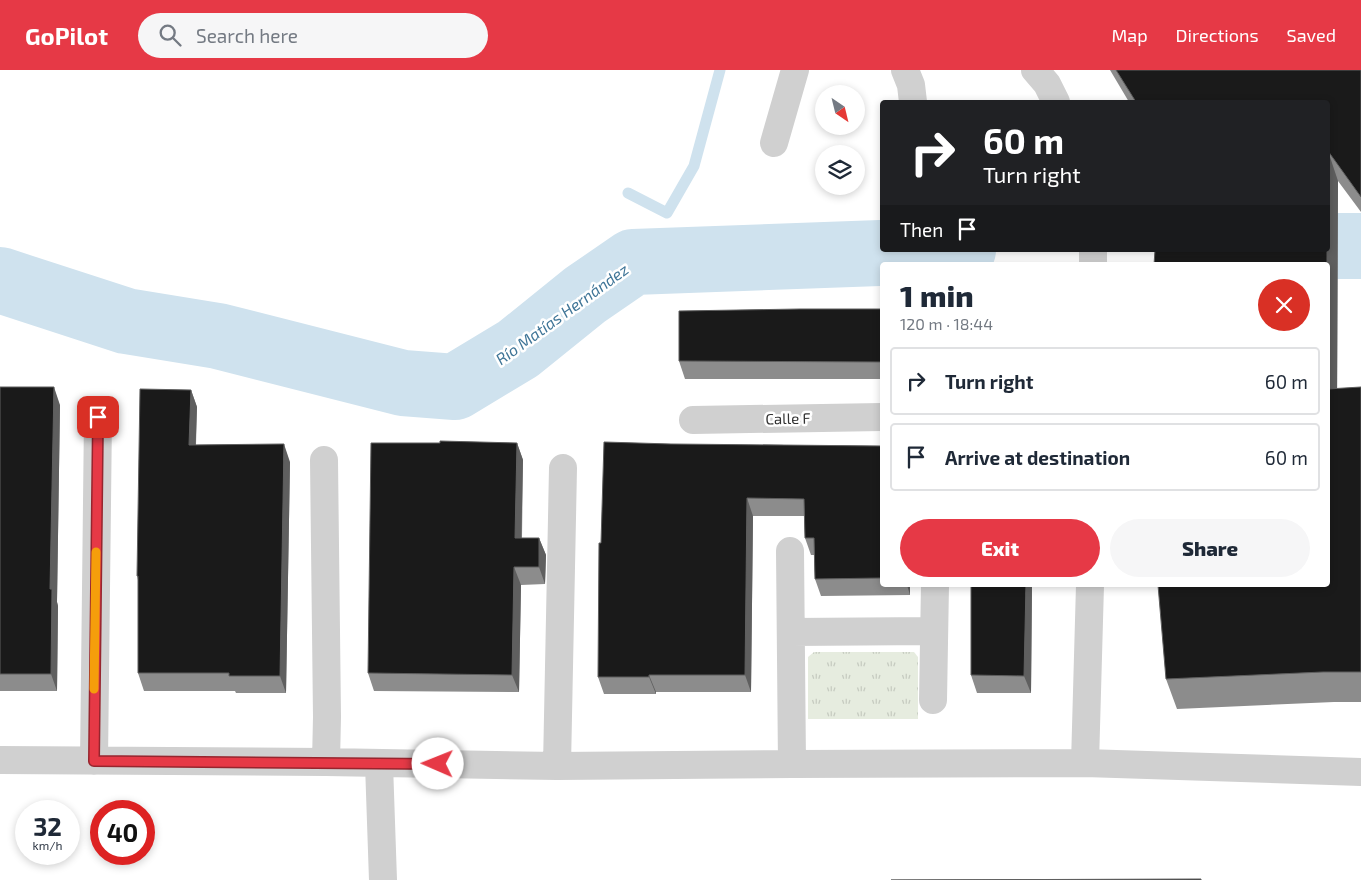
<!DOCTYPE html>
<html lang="en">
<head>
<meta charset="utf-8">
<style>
  body { margin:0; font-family:"Exo 2",sans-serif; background:#f6f6f7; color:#1f2937; height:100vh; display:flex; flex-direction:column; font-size:19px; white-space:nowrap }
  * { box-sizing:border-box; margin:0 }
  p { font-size:16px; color:#747a83 }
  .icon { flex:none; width:28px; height:28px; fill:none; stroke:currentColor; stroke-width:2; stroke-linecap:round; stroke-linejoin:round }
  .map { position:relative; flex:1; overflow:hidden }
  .drawer { position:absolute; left:880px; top:192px; width:450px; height:325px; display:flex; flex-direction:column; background:#fff; border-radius:5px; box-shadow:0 2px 8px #0003 }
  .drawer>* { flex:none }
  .top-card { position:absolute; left:880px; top:30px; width:450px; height:152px; border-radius:5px; box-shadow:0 2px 8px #0003; background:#202124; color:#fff; overflow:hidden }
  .needle { width:32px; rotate:145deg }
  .controls { position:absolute; left:815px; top:15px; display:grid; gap:10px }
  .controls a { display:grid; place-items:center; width:50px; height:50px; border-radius:50%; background:#fff; box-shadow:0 2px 8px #0003; font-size:25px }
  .speed { position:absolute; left:15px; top:730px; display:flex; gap:10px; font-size:25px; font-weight:700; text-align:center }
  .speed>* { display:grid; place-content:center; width:65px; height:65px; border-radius:50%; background:#fff; box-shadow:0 2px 8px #0003; line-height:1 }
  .speed small { font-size:12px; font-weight:400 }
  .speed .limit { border:8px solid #d22; background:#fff; color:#111 }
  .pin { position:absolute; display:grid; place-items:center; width:42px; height:42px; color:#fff; margin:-21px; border-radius:10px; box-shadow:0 2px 8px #0006 }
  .me { position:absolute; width:55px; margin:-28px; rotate:271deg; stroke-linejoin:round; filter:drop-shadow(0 0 4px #0008) }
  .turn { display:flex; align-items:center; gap:18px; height:105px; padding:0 20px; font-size:22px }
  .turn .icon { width:65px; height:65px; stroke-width:2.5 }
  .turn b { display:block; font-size:35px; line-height:42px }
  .then { display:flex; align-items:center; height:48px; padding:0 20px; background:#0003; gap:10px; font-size:19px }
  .round { display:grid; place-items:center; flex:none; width:52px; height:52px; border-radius:26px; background:#f6f6f7 }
  .head { display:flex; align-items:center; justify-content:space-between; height:85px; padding:0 20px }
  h1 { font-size:30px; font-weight:800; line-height:38px }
  .cta { display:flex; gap:10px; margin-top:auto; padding:10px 20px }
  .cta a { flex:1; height:58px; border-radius:30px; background:#e63946; color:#fff; font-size:20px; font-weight:800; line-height:58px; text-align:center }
  .cta a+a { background:#f6f6f7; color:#1f2937 }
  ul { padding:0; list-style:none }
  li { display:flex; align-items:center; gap:15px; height:68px; margin:0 10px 8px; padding:0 10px; border:2px solid #e0e1e3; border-radius:5px }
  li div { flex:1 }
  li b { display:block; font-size:19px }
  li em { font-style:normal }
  header { display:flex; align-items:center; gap:30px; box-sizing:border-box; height:70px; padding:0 25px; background:#e63946; color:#fff }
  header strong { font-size:24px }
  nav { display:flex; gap:28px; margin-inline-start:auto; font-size:18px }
  .search { width:350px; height:45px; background:#f6f6f7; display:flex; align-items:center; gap:12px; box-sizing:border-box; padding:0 18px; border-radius:28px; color:#747a83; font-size:19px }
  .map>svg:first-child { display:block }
  .grass { fill:url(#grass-tufts) }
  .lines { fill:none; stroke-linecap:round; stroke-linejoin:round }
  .stream { stroke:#cfe2ee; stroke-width:11 }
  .river { stroke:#cfe2ee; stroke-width:66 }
  .minor { stroke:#d0d0d0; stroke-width:28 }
  .wall { fill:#8c8c8c }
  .shaded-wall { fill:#5f5f5f }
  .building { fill:#1a1a1a; stroke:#5f5f5f }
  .route-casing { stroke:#96252e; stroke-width:12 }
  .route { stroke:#e63946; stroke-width:9 }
  .slow { stroke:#f59e0b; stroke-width:9 }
  .labels { text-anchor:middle; stroke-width:5; stroke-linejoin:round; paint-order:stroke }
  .street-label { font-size:15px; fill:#333; stroke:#fff }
  .water-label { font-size:16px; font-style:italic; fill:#3f7597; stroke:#fff }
</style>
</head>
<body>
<header>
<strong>GoPilot</strong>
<div class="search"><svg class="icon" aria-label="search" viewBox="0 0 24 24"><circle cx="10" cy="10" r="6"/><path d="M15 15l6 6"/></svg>Search here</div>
<nav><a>Map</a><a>Directions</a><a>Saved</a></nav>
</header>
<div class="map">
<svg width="1361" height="810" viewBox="0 0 1361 810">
  <defs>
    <pattern id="grass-tufts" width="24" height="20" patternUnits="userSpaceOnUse" patternTransform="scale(1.25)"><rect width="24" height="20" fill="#e6ecdf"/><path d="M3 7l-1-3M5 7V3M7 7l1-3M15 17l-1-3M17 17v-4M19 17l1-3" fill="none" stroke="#c6cbc0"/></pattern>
  </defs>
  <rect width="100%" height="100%" fill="#fff"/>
  <!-- grass -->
  <path class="grass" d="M814,582H914L918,587V649H808V587Z"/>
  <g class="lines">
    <!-- stream -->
    <path class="stream" d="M628,123L667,143L694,96L720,0"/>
    <!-- river -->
    <path class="river" d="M1328,176H1361
      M0,210L126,251L218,266L403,313L455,317L518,279L585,225L633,192L963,180"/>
    <!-- minor -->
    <path class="minor" d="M905,0L911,15L913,32
      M1035,0L1047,14L1056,32
      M774,73L795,0
      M1093,180V195
      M693,350L882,347
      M324,390L327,647L326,692
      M790,481L792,694
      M791,562L934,561
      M933,630L935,515
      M0,690L326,692L557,696L792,694L1085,693L1361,702
      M94,691L98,347
      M1085,693L1090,515
      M379,694L383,810
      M557,696L563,398"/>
  </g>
  <!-- wall -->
  <path class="wall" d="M1110,0H1361V142L1338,111L1337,319L1361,317V632H1334L1177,639L1166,609L1328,180V32H1129Z
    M882,239V309H685L679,291Z
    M0,317L60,335L57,532L58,536L57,621H0Z
    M191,320L197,337L196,375L290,392L286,623H236L235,621H144L138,603V510L137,506Z
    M440,373H517L523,390L522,468H539L546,485L545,514L521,515L519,622L374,621L368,603Z
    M671,374L882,376V515H910V525L821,526L815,509L814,485H811L805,468L804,446H753L751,622H656V624H604L598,607L601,473Z
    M1032,515L1031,623H977L971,605Z"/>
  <!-- shaded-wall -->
  <path class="shaded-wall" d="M1328,81L1338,111L1337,350L1328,324V195H1327V180H1328Z
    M54,317L60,335L57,532L58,536L57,621L51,604L50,519Z
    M191,320L197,337L195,392L189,375Z
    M517,373L523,390L521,485L515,468Z
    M284,374L290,392L286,623L280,606Z
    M747,428L753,446L751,622L745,605Z
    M539,468L546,485L545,514L539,497Z
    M514,497L521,515L519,622L512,605Z
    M907,515H910V525Z
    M1026,515H1032L1031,623L1024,606Z
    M649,605L656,622V624L649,607Z"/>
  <!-- building -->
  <path class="building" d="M1116,0H1361V127L1328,81V32H1136Z
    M1155,180H1327V195H1154Z
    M800,239H882V292L679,291V241Z
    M0,317H54L50,519H52L51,604H0Z
    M1361,317V602H1323L1166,609L1158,515H1328V319Z
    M140,319L191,320L189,375L284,374L280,606H229V603H138V506H137Z
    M440,371L517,373L515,468H539V497H514L512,605L368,603L371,373H440Z
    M604,372L671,374L882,376V508L815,509L814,468H805L804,429L747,428L745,605H649V607H598L599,473H601Z
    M971,515H1026L1024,606L971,605Z
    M1201,809V810H891Z"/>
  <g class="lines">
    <!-- route casing -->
    <g class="route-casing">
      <path id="route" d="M98,347L94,691L438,694"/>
    </g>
    <!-- route -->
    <use href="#route" class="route"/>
    <!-- slow -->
    <path class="slow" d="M94,619L96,482"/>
  </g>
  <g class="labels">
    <!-- street labels -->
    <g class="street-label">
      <text transform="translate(788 349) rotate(-1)" y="5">Calle F</text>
    </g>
    <!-- water labels -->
    <g class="water-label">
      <text transform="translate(562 244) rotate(-36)" y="6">Río Matías Hernández</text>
    </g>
  </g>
</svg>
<div class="controls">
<a><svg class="needle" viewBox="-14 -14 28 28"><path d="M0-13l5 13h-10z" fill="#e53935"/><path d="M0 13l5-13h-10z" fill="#747a83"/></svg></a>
<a><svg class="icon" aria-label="layers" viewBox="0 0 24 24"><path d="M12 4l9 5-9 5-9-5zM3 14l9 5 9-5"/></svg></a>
</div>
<div class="speed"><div>32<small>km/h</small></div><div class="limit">40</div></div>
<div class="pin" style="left:98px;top:347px;background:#d93025"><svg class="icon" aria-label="arrive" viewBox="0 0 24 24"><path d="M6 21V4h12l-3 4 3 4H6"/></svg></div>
<svg class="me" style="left:438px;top:694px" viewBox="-20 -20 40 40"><circle r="19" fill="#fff"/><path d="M0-13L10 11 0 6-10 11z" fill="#e63946"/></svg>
<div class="top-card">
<div class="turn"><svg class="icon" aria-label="right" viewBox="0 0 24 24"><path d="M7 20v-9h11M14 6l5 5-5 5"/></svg><div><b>60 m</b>Turn right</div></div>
<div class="then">Then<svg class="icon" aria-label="arrive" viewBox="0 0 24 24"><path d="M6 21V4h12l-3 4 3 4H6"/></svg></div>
</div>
<section class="drawer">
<div class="head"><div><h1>1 min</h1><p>120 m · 18:44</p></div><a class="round" style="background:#d93025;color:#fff"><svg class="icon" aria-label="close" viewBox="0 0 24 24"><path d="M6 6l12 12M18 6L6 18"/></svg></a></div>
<ul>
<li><svg class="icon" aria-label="right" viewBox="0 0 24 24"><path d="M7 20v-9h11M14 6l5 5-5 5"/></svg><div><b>Turn right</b></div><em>60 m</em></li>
<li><svg class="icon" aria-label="arrive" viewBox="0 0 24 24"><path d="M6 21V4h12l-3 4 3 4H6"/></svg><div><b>Arrive at destination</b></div><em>60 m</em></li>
</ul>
<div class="cta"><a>Exit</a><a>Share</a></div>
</section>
</div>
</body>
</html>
